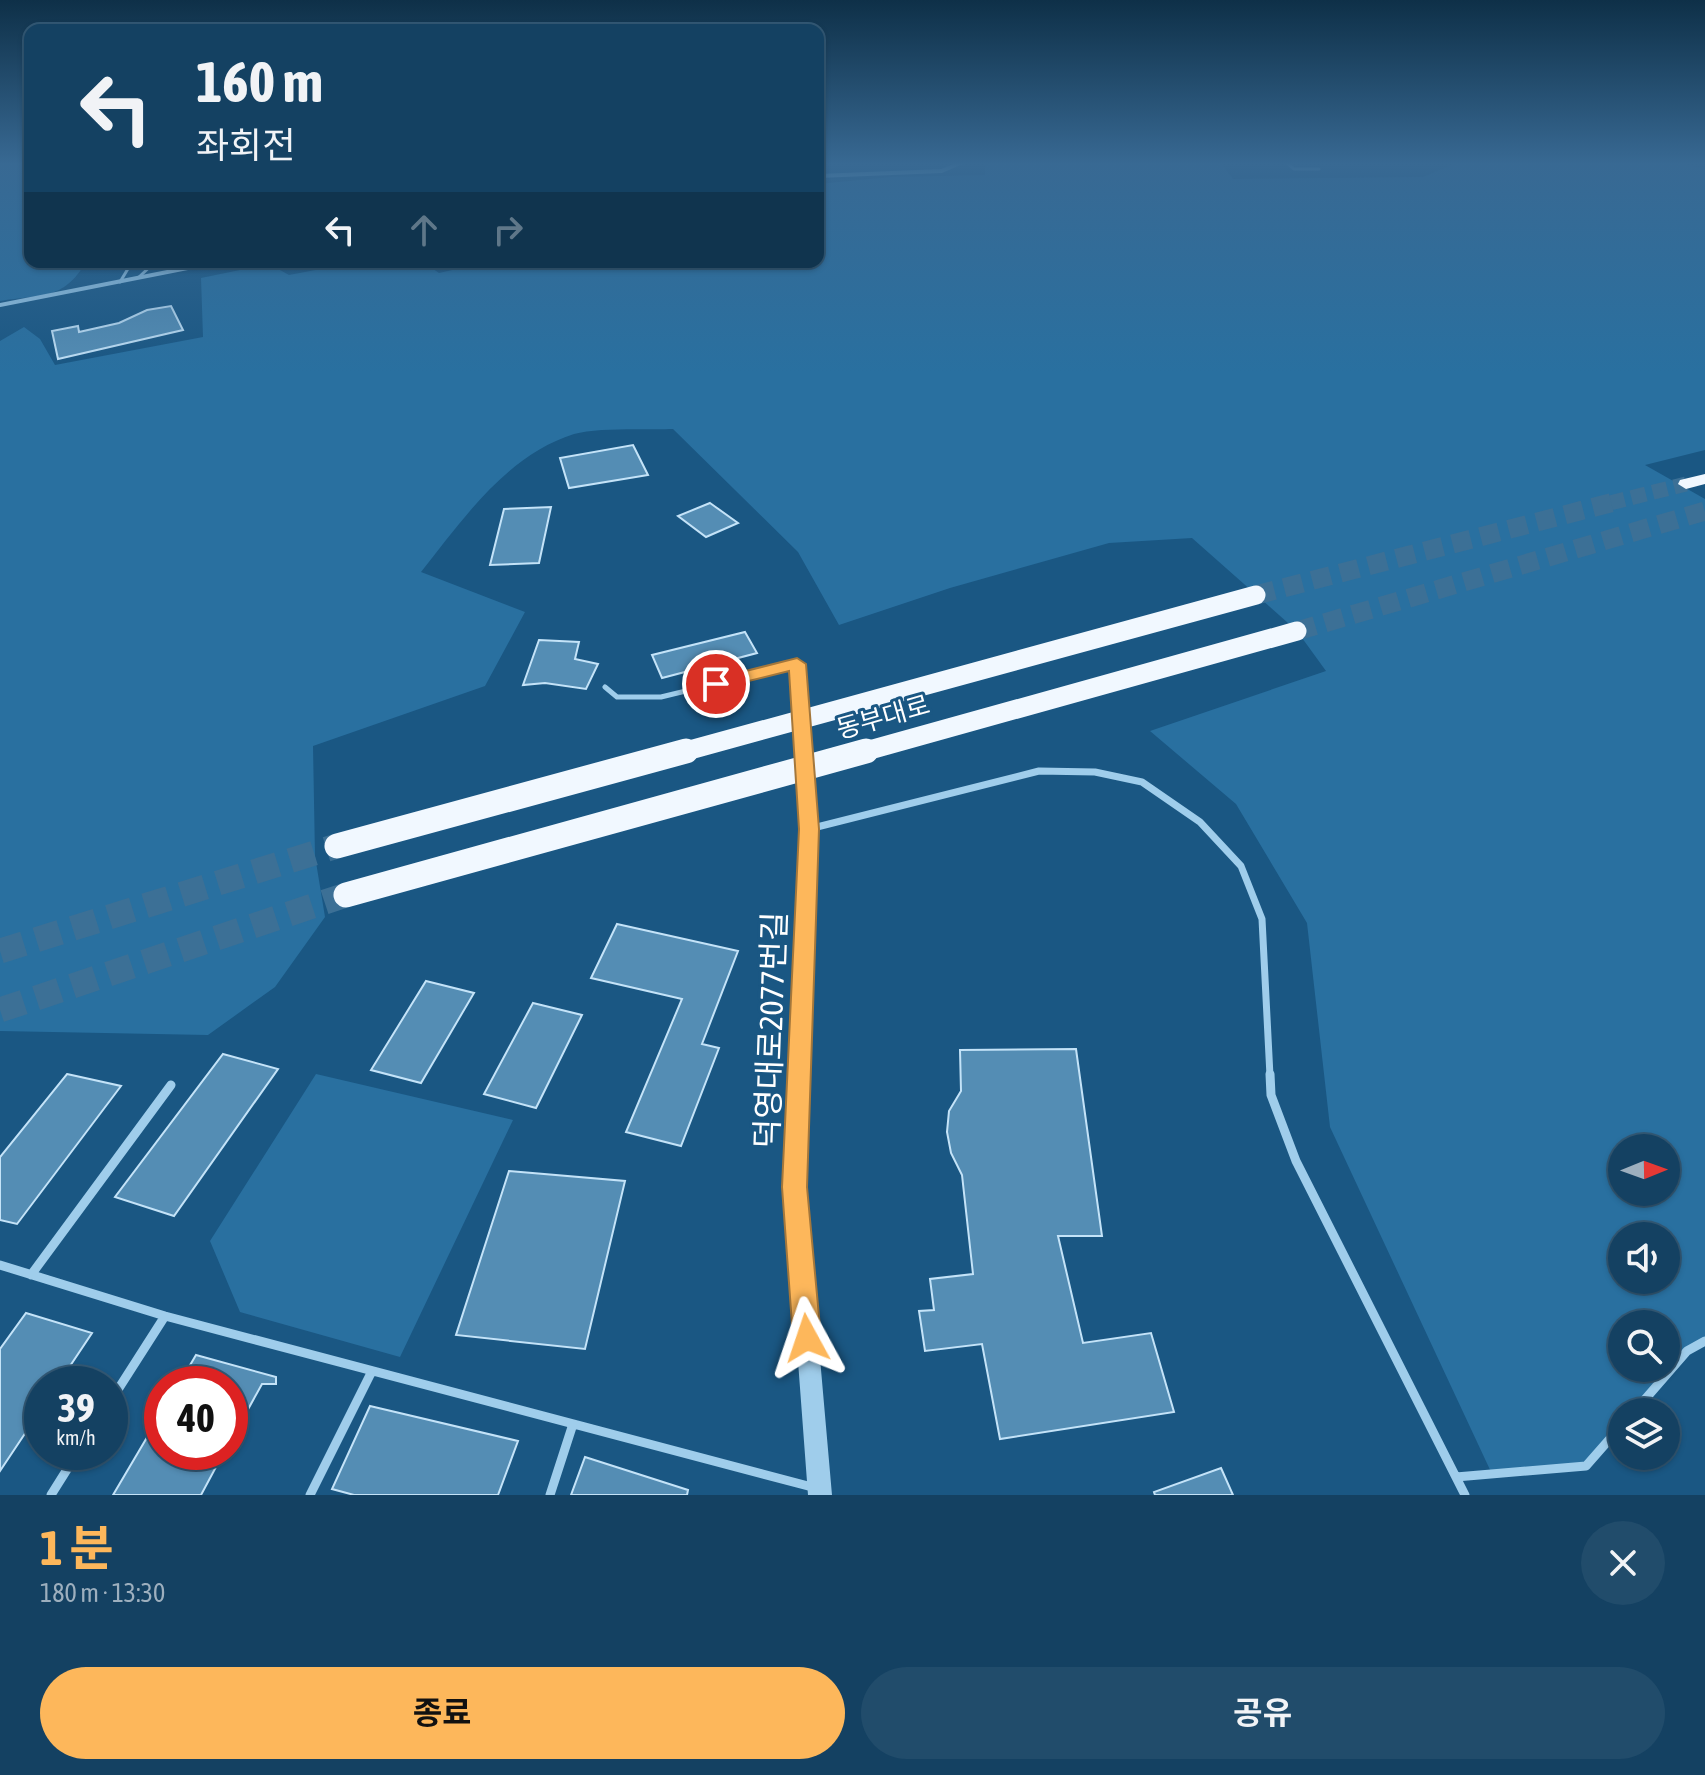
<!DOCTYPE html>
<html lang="ko">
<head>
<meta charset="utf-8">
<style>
  body { margin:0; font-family:"Asap Condensed","Noto Sans KR",sans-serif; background:#214c6b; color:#f1f3f6; height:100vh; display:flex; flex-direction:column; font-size:30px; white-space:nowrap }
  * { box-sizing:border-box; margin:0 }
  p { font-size:26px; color:#9dafbe }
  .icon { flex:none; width:44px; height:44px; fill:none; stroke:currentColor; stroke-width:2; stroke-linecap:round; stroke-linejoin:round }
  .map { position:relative; height:1495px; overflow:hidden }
  .side { display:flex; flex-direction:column; background:#144162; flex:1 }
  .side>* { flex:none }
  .hud { position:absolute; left:24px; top:24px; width:800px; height:244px; border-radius:16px; box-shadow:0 2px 6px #0004,0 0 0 2px #335a77; background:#144162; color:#f1f3f6; overflow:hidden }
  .needle { width:52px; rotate:89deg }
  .buttons { position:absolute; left:1608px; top:1134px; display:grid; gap:16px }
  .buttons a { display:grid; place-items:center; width:72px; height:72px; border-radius:50%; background:#144162; box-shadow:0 2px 6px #0004,0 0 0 2px #335a77; font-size:40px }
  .speed { position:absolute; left:24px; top:1366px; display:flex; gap:16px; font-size:40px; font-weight:700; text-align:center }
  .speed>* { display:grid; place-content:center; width:104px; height:104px; border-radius:50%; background:#144162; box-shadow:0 2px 6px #0004,0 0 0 2px #335a77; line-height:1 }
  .speed small { font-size:20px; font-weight:400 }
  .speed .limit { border:12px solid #d22; background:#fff; color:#111 }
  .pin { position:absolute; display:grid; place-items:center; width:68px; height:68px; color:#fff; margin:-34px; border:4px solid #fff; border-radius:50%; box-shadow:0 2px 8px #0007 }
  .me { position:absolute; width:88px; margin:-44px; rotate:355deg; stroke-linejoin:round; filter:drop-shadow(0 0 6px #0008) }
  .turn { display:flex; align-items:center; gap:28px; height:168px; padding:0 40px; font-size:36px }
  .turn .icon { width:104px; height:104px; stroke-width:2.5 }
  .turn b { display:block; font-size:56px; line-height:68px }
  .lanes { display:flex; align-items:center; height:76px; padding:0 40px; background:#0003; justify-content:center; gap:40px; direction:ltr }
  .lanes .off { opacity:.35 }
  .round { display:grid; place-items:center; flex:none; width:84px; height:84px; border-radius:42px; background:#214c6b }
  .summary { display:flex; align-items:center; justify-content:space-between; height:136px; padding:0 40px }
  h1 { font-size:48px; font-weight:700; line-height:60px; color:#fdb75b }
  .button { display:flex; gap:16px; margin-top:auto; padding:16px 40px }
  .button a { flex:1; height:92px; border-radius:48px; background:#fdb75b; color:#111; font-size:32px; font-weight:700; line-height:92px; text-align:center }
  .button a+a { background:#214c6b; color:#f1f3f6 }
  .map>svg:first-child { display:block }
  .green { fill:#2970a0; fill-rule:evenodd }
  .building { fill:#548db4; stroke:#c4e3f8; stroke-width:2 }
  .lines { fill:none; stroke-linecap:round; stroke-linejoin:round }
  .trunk-tunnel-far2 { stroke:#3c7096; stroke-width:15; stroke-dasharray:15 7; stroke-linecap:butt }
  .trunk-tunnel-far1 { stroke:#3c7096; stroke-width:19; stroke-dasharray:19 10; stroke-linecap:butt }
  .trunk-tunnel { stroke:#3c7096; stroke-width:25; stroke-dasharray:25 13; stroke-linecap:butt }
  .service-far3 { stroke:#9fcdeb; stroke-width:3 }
  .service-far2 { stroke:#9fcdeb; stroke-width:5 }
  .service-far1 { stroke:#9fcdeb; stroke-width:7 }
  .service { stroke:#9fcdeb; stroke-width:9 }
  .minor { stroke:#9fcdeb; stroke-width:4 }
  .tertiary { fill:#9fcdeb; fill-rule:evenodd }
  .trunk { fill:#f1f8ff; fill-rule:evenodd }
  .trunk-bridge-far1 { stroke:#f1f8ff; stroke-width:19 }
  .trunk-bridge { stroke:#f1f8ff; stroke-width:25 }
  .route { fill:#fdb75b; stroke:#a4773b; stroke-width:2 }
  .labels { text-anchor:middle; stroke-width:6; stroke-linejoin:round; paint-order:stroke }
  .street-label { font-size:26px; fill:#fff; stroke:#1a5783 }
  .near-street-label { font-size:32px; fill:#fff; stroke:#1a5783 }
</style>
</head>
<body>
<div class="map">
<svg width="1705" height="1495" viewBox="0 0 1705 1495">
  <rect width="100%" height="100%" fill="#1a5783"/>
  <!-- green -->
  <path class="green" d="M0,163H30V262H86C63,301 41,294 0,301Z
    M985,163H1221L1233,179L1423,177L1456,163H1679L1705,169V450L1645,465L1705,499V1341L1687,1351L1634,1412H1622V1425L1586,1466L1492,1474L1330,1127L1307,923L1236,804L1150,731L1326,671L1297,631L1192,538L1109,543L950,588L839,625L798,552L673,429C647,430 598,427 574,434C507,455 463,519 421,572L525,612L485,686L313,746L315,856L325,917L275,987L208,1035L0,1031V341L24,327L40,339L55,365L203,337L201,278L269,264L289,275L358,262H423L439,273L488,262H818V184L891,177L985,175ZM1622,1148H1666V1192H1622ZM1622,1236H1666V1280H1622ZM1622,1324H1666V1368H1622Z
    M316,1074L513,1120L400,1357L240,1312L210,1241Z"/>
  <!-- building -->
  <path class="building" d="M171,306L183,330L58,359L52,331L78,326L79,332L119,323L147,310Z
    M633,445L648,475L569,488L560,458Z
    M710,503L738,523L706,537L678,516Z
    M551,507L539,563L490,565L504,509Z
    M745,632L757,653L662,678L652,655Z
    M539,640L579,642L575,659L598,664L586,689L545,683L523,685Z
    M617,924L738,951L702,1044L719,1048L681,1146L626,1132L682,999L591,978Z
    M426,981L474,993L421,1083L371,1070Z
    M533,1003L582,1015L536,1108L484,1094Z
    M1076,1049L1102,1236H1058L1083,1343L1151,1333L1174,1412L1000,1439L982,1344L925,1351L919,1311L934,1310L930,1279L973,1274L962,1175L951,1153L947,1132L949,1111L961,1091L960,1050Z
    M223,1054L278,1069L174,1216L115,1197Z
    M67,1074L121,1086L17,1224L0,1220V1157Z
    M509,1171L625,1181L585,1349L456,1335Z
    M26,1313L92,1333L58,1384H42V1408L0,1471V1349Z
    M196,1355L276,1377V1384H262L230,1442V1384H179Z
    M370,1406L518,1441L498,1495H354L332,1489Z
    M162,1412V1452H224L201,1495H113Z
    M585,1457L688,1490L687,1495H571Z
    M1221,1468L1233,1495H1155L1154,1492Z"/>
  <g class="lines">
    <!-- trunk-tunnel-far2 -->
    <path class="trunk-tunnel-far2" d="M1610,503L1686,484"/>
    <!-- trunk-tunnel-far1 -->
    <path class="trunk-tunnel-far1" d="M1256,595L1618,501
      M1297,631L1705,511"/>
    <!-- trunk-tunnel -->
    <path class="trunk-tunnel" d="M0,951L337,846
      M0,1010L346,895"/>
    <!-- service-far3 -->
    <path class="service-far3" d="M1287,163L1294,169H1319
      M139,277L155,262
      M120,282L132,262"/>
    <!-- service-far2 -->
    <path class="service-far2" d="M605,687L617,697H661L797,664"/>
    <!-- service-far1 -->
    <path class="service-far1" d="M813,828L1039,771L1095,772L1142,782L1200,822L1241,866L1262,919L1270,1076"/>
    <!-- service -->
    <path class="service" d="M1270,1074L1271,1095L1296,1161L1465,1495
      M0,1265L165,1316L812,1487
      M31,1275L171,1085
      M110,1402L165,1316
      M1634,1412L1687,1351L1705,1341
      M1456,1477L1586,1466L1622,1425
      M51,1495L78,1452
      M310,1495L372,1371
      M550,1495L573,1424"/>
    <!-- minor -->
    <path class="minor" d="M0,305L218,262"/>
    <!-- tertiary -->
    <path class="tertiary" d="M956,163H965L942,173L818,178V174L941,169Z
      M797,660L803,664L817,829L805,1187L832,1495H808L785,1187L801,829L791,664Z"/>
    <!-- trunk -->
    <path class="trunk" d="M1705,474V484L1686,489L1678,484L1680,480Z"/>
    <!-- trunk-bridge-far1 -->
    <path class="trunk-bridge-far1" d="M679,753L1256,595
      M859,753L1297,631"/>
    <!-- trunk-bridge -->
    <path class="trunk-bridge" d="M337,846L686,751
      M346,895L866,751"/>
  </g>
  <!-- sky -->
  <linearGradient id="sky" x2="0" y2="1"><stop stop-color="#0e3048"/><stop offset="0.44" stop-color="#386993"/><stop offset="1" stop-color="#386993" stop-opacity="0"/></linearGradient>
  <rect width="1705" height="372" fill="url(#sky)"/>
  <!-- route -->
  <path class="route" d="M797,658L806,664L819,829L807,1187L821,1338L817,1348L807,1352L797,1348L793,1338L782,1187L799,829L789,671L716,689L707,684L710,680Z"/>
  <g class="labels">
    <!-- street labels -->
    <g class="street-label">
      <text transform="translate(883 717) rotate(-16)" y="9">동부대로</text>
    </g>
    <!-- near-street labels -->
    <g class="near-street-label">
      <text transform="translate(771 1030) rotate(-88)" y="11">덕영대로2077번길</text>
    </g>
  </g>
</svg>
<div class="buttons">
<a><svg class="needle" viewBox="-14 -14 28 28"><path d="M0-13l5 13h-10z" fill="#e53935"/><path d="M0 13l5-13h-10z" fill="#9dafbe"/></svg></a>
<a><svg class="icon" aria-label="sound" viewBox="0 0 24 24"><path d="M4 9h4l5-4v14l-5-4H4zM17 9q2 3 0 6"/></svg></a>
<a><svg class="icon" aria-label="search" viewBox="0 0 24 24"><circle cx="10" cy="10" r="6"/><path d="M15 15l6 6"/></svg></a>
<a><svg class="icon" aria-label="layers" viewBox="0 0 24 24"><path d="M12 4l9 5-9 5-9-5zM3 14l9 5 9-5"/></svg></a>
</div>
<div class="speed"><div>39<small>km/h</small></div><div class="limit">40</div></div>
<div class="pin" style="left:716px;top:684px;background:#d93025"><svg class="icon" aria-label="arrive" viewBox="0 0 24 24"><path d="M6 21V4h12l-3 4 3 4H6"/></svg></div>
<svg class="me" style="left:807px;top:1338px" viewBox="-20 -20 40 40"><path d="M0-17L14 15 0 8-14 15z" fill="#fdb75b" stroke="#fff" stroke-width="4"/></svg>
<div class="hud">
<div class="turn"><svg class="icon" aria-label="left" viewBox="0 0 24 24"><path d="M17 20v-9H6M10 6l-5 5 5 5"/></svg><div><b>160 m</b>좌회전</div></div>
<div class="lanes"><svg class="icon" aria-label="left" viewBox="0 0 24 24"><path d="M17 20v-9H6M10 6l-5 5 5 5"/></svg><svg class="icon off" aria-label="ahead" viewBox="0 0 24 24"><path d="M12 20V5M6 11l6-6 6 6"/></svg><svg class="icon off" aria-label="right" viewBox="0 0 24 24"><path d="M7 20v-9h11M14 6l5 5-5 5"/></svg></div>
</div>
</div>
<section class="side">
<div class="summary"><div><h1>1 분</h1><p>180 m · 13:30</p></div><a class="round"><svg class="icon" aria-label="close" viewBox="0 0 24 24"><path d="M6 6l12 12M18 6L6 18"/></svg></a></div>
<div class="button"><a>종료</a><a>공유</a></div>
</section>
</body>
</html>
